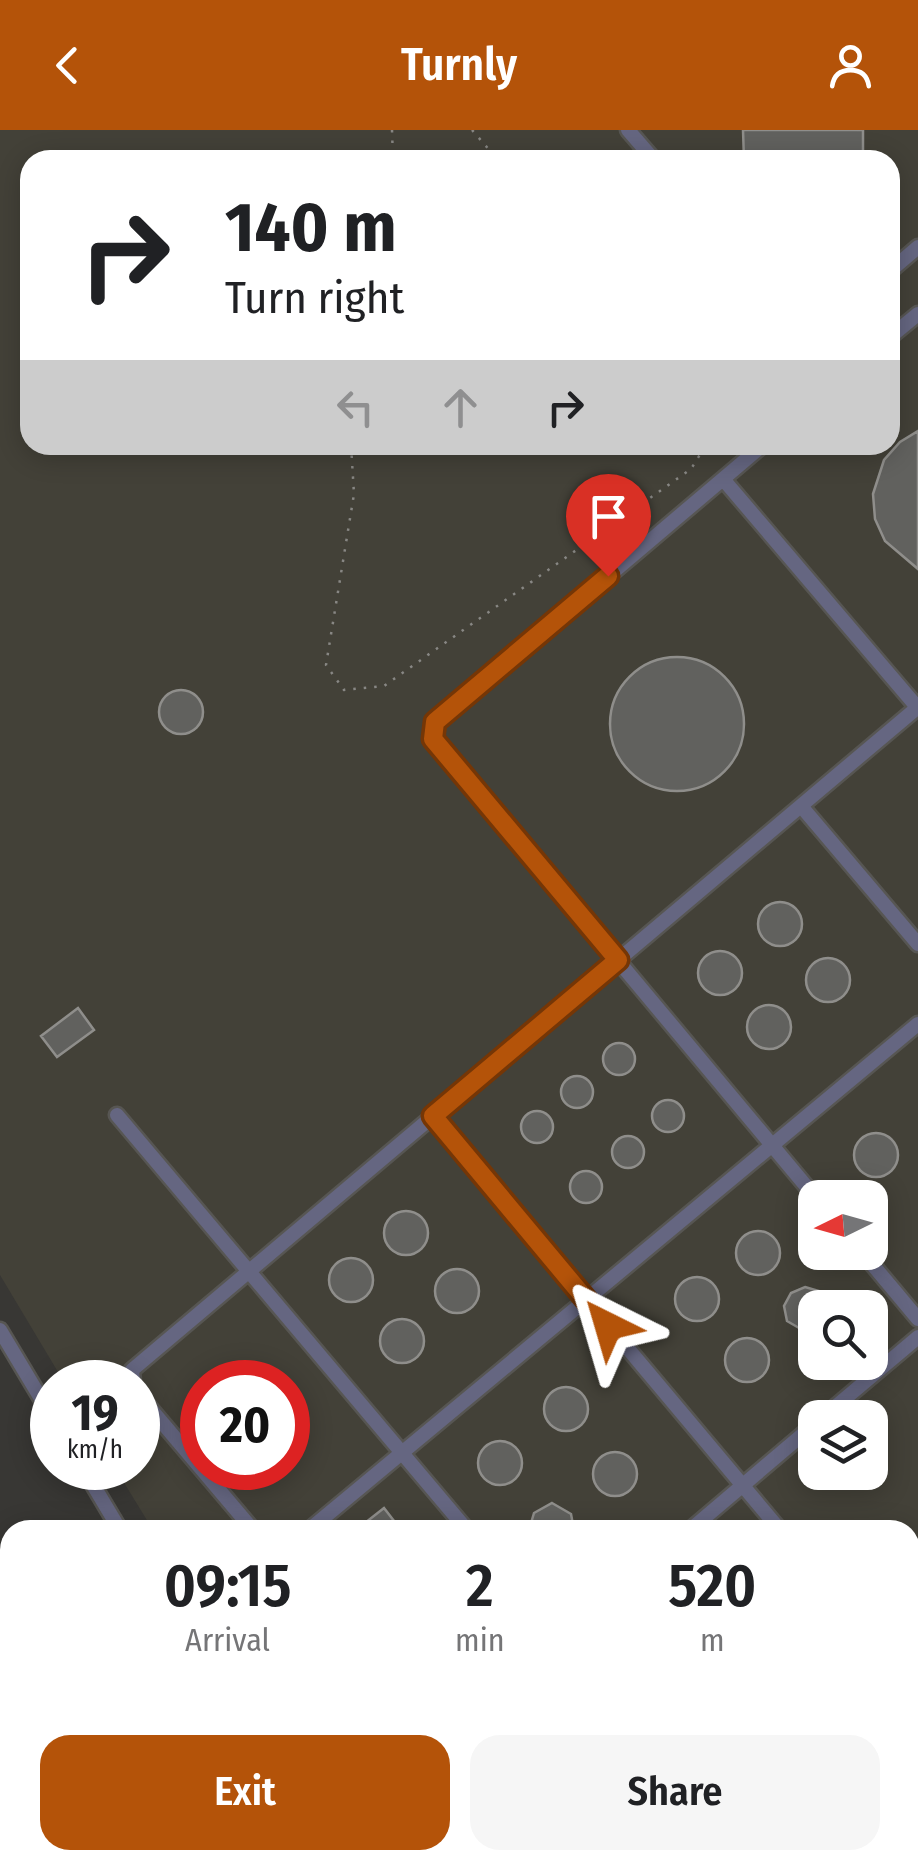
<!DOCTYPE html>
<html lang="en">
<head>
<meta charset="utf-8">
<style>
  body { margin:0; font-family:"Fira Sans Condensed",sans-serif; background:#f6f6f6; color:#202124; height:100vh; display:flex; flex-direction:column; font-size:38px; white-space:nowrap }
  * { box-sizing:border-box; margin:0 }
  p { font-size:32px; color:#757577 }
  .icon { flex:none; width:55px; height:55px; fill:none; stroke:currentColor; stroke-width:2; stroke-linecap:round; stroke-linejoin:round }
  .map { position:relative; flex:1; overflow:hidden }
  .sheet { position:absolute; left:0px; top:1390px; width:920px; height:350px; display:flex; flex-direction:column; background:#fff; border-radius:30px 30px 0 0; box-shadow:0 5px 25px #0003 }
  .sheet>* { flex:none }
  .hud { position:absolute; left:20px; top:20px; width:880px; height:305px; border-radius:30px; box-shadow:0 5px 25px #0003; background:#fff; color:#202124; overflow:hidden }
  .needle { width:65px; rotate:265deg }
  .buttons { position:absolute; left:798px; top:1050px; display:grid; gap:20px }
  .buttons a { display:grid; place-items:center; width:90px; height:90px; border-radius:20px; background:#fff; box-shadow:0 5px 25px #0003; font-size:50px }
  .speed { position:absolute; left:30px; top:1230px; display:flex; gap:20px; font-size:50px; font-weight:700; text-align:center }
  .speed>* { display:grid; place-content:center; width:130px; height:130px; border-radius:50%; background:#fff; box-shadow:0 5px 25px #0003; line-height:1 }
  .speed small { font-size:25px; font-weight:400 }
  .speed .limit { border:15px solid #d22; background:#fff; color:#111 }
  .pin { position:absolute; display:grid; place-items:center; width:85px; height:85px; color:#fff; margin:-102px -42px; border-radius:50% 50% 50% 0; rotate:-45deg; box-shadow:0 0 10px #0007 }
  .pin .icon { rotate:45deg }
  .me { position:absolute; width:110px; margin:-55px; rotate:320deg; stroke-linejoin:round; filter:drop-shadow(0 0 8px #0008) }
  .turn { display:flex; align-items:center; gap:35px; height:210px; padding:0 40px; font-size:45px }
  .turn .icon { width:130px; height:130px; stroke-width:2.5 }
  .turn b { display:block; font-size:70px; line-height:85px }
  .lanes { display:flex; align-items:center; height:95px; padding:0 40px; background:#0003; justify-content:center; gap:50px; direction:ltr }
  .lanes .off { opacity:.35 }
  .eta { display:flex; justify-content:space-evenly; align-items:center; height:170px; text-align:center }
  .eta b { font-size:60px; font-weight:600; line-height:70px }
  .cta { display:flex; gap:20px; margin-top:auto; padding:20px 40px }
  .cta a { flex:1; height:115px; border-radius:30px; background:#b45309; color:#fff; font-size:40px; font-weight:600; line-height:115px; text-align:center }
  .cta a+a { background:#f6f6f6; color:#202124 }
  header { display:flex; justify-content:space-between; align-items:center; height:130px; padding:0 40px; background:#b45309; color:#fff; font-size:45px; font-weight:600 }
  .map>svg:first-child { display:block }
  .built { fill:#434138; fill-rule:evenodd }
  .building { fill:#61615e; stroke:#8f8e8b; stroke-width:2.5 }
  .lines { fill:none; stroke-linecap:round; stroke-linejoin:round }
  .minor-casing { stroke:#575653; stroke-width:19 }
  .path { stroke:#888784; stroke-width:2.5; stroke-dasharray:2.5 8; stroke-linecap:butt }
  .minor { stroke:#656681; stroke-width:14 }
  .route-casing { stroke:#753606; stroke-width:25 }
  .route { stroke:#b45309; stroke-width:18 }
</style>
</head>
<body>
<header><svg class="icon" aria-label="back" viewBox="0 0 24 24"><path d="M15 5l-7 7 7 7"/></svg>Turnly<svg class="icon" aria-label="person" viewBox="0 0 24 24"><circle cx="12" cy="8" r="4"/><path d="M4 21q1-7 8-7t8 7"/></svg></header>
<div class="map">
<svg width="918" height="1740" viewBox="0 0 918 1740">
  <rect width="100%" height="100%" fill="#383734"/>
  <!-- built -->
  <path class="built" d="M0,0H918V1569L910,1575V1400H153L115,1338H138V1252H64L0,1145ZM30,30H890V315H30ZM815,1068H870V1122H815ZM815,1178H870V1232H815ZM202,1252H288V1338H202ZM815,1288H870V1342H815Z
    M350,1730H726L714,1740H356Z"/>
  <!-- building -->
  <path class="building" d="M743,0H863V30H744Z
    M918,301V439L885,411L875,389L873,364L884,330L900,312Z
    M610 594a67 67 0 1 1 134 0a67 67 0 1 1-134 0Z
    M159 582a22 22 0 1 1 44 0a22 22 0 1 1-44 0Z
    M758 794a22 22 0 1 1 44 0a22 22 0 1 1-44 0Z
    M698 843a22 22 0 1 1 44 0a22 22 0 1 1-44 0Z
    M806 850a22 22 0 1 1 44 0a22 22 0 1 1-44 0Z
    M747 897a22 22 0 1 1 44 0a22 22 0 1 1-44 0Z
    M78,878L94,900L57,927L41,906Z
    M603 929a16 16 0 1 1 32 0a16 16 0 1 1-32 0Z
    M561 962a16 16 0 1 1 32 0a16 16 0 1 1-32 0Z
    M652 986a16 16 0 1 1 32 0a16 16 0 1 1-32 0Z
    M521 997a16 16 0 1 1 32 0a16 16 0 1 1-32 0Z
    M854 1025a22 22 0 1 1 44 0a22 22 0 1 1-44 0Z
    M612 1022a16 16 0 1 1 32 0a16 16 0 1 1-32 0Z
    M570 1057a16 16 0 1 1 32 0a16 16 0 1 1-32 0Z
    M384 1103a22 22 0 1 1 44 0a22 22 0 1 1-44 0Z
    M736 1123a22 22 0 1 1 44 0a22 22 0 1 1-44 0Z
    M329 1150a22 22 0 1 1 44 0a22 22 0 1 1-44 0Z
    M435 1161a22 22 0 1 1 44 0a22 22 0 1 1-44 0Z
    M675 1169a22 22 0 1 1 44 0a22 22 0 1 1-44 0Z
    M805,1157L819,1161L830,1178H815V1200L806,1202L787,1191L784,1176L791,1163Z
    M380 1211a22 22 0 1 1 44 0a22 22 0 1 1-44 0Z
    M725 1230a22 22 0 1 1 44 0a22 22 0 1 1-44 0Z
    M544 1279a22 22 0 1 1 44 0a22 22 0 1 1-44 0Z
    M478 1333a22 22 0 1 1 44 0a22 22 0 1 1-44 0Z
    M593 1344a22 22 0 1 1 44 0a22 22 0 1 1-44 0Z
    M552,1373L571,1384L574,1400H529L534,1383Z
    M384,1378L401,1400H356Z"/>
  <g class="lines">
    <!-- minor casing -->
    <g class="minor-casing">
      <path id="minor" d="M628,0L654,30
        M890,141L918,117
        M890,207L918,184
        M763,315L435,593L433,609L816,1068
        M723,349L917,577
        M801,676L918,814
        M117,985L467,1400
        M433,986L780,1400
        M862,1122L918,1189
        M0,1200L52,1287
        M133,1252L132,1240L918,577
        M138,1264L253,1400
        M822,1288L918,1207
        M83,1338L120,1400
        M309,1400L918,894
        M690,1400L815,1294
        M910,1526L918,1520
        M0,1549H10
        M910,1585L918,1579
        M322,1730L328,1740
        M530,1730L538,1740
        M654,1740L666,1730
        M728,1740L740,1730"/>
    </g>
    <!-- path -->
    <path class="path" d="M392,0L393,30
      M472,0L498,30
      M351,315L354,364L326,535L344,560L384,556L691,339L706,315"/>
    <!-- minor -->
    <use href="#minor" class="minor"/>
  </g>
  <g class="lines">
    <!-- route casing -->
    <g class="route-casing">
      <path id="route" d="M608,446L435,592L433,609L618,830L433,986L608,1196"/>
    </g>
    <!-- route -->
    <use href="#route" class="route"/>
  </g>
</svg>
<div class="buttons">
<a><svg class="needle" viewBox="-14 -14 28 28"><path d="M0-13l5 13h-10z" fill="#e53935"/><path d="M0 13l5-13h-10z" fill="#757577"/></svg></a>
<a><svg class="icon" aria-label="search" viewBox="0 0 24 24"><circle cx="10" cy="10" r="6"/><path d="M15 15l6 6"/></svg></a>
<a><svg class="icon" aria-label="layers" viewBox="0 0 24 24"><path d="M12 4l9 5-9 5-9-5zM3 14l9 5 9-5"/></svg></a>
</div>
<div class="speed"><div>19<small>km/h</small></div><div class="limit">20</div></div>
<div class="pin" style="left:608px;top:446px;background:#d93025"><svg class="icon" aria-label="arrive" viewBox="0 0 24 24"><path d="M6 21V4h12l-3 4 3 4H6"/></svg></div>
<svg class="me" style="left:608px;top:1196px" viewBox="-20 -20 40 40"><path d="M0-17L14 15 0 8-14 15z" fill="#b45309" stroke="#fff" stroke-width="4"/></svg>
<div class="hud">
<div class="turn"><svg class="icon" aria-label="right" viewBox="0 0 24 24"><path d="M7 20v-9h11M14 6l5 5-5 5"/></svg><div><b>140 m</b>Turn right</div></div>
<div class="lanes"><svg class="icon off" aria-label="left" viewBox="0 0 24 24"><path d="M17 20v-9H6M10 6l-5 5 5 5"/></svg><svg class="icon off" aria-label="ahead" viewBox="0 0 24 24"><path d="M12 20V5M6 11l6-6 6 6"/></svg><svg class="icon" aria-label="right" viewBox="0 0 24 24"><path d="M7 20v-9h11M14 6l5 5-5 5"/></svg></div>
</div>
<section class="sheet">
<div class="eta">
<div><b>09:15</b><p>Arrival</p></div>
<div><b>2</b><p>min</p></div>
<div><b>520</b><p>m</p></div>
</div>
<div class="cta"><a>Exit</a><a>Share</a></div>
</section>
</div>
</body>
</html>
